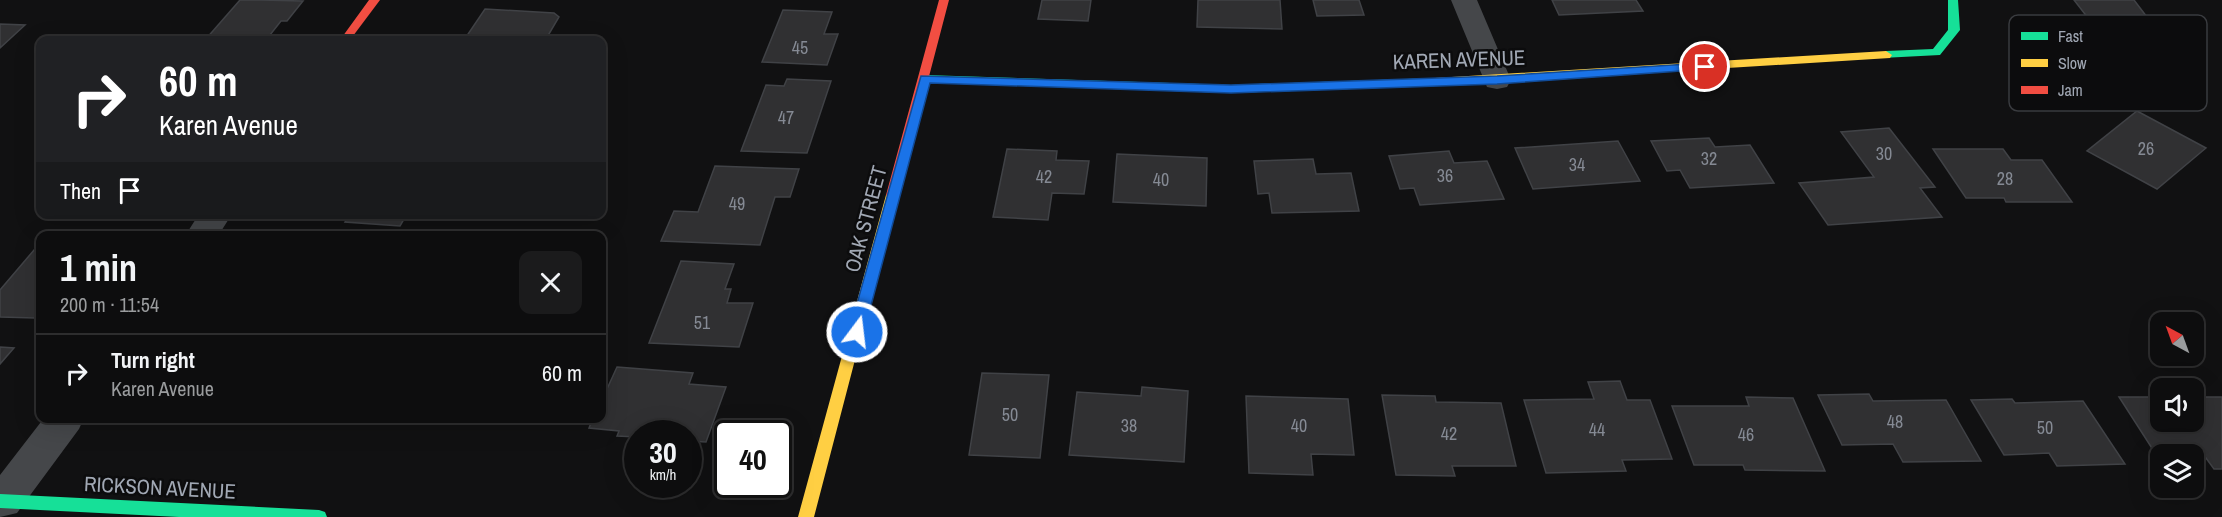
<!DOCTYPE html>
<html lang="en">
<head>
<meta charset="utf-8">
<style>
  body { margin:0; font-family:"Archivo Narrow",sans-serif; background:#1b1b1c; color:#f1f3f6; height:100vh; display:flex; flex-direction:column; font-size:22px; white-space:nowrap }
  * { box-sizing:border-box; margin:0 }
  p { font-size:20px; color:#9a9c9e }
  .icon { flex:none; width:33px; height:33px; fill:none; stroke:currentColor; stroke-width:2; stroke-linecap:round; stroke-linejoin:round }
  .map { position:relative; flex:1; overflow:hidden }
  .sheet { position:absolute; left:36px; top:231px; width:570px; height:192px; display:flex; flex-direction:column; background:#0d0d0e; border-radius:12px; box-shadow:0 6px 24px #0002,0 0 0 2px #2d2d2e }
  .sheet>* { flex:none }
  .banner { position:absolute; left:36px; top:36px; width:570px; height:183px; border-radius:12px; box-shadow:0 6px 24px #0002,0 0 0 2px #2d2d2e; background:#202124; color:#fff; overflow:hidden }
  .needle { width:39px; rotate:319deg }
  .fabs { position:absolute; left:2150px; top:312px; display:grid; gap:12px }
  .fabs a { display:grid; place-items:center; width:54px; height:54px; border-radius:12px; background:#0d0d0e; box-shadow:0 6px 24px #0002,0 0 0 2px #2d2d2e; font-size:30px }
  .speed { position:absolute; left:624px; top:420px; display:flex; gap:12px; font-size:30px; font-weight:700; text-align:center }
  .speed>* { display:grid; place-content:center; width:78px; height:78px; border-radius:50%; background:#0d0d0e; box-shadow:0 6px 24px #0002,0 0 0 2px #2d2d2e; line-height:1 }
  .speed small { font-size:15px; font-weight:400 }
  .speed .limit { border:3px solid #111; border-radius:9px; background:#fff; color:#111 }
  .pin { position:absolute; display:grid; place-items:center; width:51px; height:51px; color:#fff; margin:-26px; border:3px solid #fff; border-radius:50%; box-shadow:0 2px 6px #0007 }
  .me { position:absolute; width:66px; margin:-33px; rotate:15deg; stroke-linejoin:round; filter:drop-shadow(0 0 4px #0008) }
  .turn { display:flex; align-items:center; gap:21px; height:126px; padding:0 24px; font-size:27px }
  .turn .icon { width:78px; height:78px; stroke-width:2.5 }
  .turn b { display:block; font-size:42px; line-height:51px }
  .then { display:flex; align-items:center; height:57px; padding:0 24px; background:#0003; gap:12px; font-size:22px }
  .round { display:grid; place-items:center; flex:none; width:63px; height:63px; border-radius:12px; background:#1b1b1c }
  .head { display:flex; align-items:center; justify-content:space-between; height:102px; padding:0 24px }
  h1 { font-size:36px; font-weight:800; line-height:45px }
  ul { padding:0; list-style:none }
  li { display:flex; align-items:center; gap:18px; height:78px; padding:0 24px; border-top:2px solid #2d2d2e }
  li div { flex:1 }
  li b { display:block; font-size:22px }
  li em { font-style:normal }
  .map>svg:first-child { display:block }
  .building { fill:#303032; stroke:#404246; stroke-width:1.5 }
  .lines { fill:none; stroke-linecap:round; stroke-linejoin:round }
  .street { fill:#45474a; fill-rule:evenodd }
  .fast { fill:#16e098; fill-rule:evenodd }
  .slow { fill:#ffcf43; fill-rule:evenodd }
  .jam { fill:#f24e42; fill-rule:evenodd }
  .route { fill:#1a73e8; stroke:#114b97; stroke-width:1.5 }
  .labels { text-anchor:middle; stroke-width:5; stroke-linejoin:round; paint-order:stroke }
  .number-label { font-size:18px; fill:#858a94 }
  .street-label { font-size:21px; fill:#a1a8b4; stroke:#0c0c0d }
  .key { fill:#0c0c0d; stroke:#393b3f; stroke-width:1.5 }
  .key-label { font-size:16px; fill:#a1a8b4 }
</style>
</head>
<body>
<div class="map">
<svg width="2222" height="517" viewBox="0 0 2222 517">
  <rect width="100%" height="100%" fill="#111112"/>
  <!-- building -->
  <path class="building" d="M240,0H260L303,1L287,21H281L266,40H205Z
    M1042,0H1091L1088,21L1038,19Z
    M1198,0H1280L1282,29L1197,27Z
    M1313,0H1359L1364,15L1317,16Z
    M1552,0H1636L1643,11L1559,15Z
    M2074,0H2134L2150,21L2088,18Z
    M485,9L554,13L559,17L546,39L540,40H464Z
    M783,10L832,12L824,34H838L827,65L762,62Z
    M0,24L25,25L0,48Z
    M787,79L831,81L807,153L741,151L766,85L784,86Z
    M2137,111L2206,148L2157,189L2087,151Z
    M1889,128L1935,187L1920,188L1942,217L1828,225L1799,183L1874,177L1841,132Z
    M1709,138L1715,147L1750,145L1774,183L1690,188L1680,170L1667,171L1651,141Z
    M1618,141L1640,181L1533,189L1515,148Z
    M1007,149L1057,151L1056,160L1089,161L1084,194L1052,193L1048,220L993,217Z
    M1933,149H2003L2011,160H2042L2072,202H2006L2004,198H1966Z
    M1449,151L1454,163L1487,161L1504,199L1420,205L1414,188L1400,189L1389,156Z
    M1117,154L1207,158L1206,206L1113,202Z
    M1313,159L1316,174L1351,173L1359,211L1272,213L1269,193L1258,194L1254,161Z
    M715,166L799,169L790,197H775L760,245L661,241L674,211L698,212Z
    M350,214H407L400,226L345,222Z
    M40,243V311L35,318L0,317V290Z
    M681,261L734,264L725,289H731L727,303H753L739,347L649,343Z
    M0,347L14,348L0,364Z
    M617,367L693,373L689,384L726,387L706,442L688,441V434H638V437L617,436L619,431L589,428L593,418H602V400Z
    M982,373L1049,375L1040,458L969,455Z
    M1620,381L1627,400H1650L1672,459L1622,460L1626,471L1546,473L1524,400L1594,399L1588,382Z
    M1142,387L1188,391L1184,462L1069,455L1077,392L1141,396Z
    M1869,394L1873,401L1946,400L1981,461L1903,462L1893,444L1842,445L1818,395Z
    M1382,395L1435,396L1436,402L1501,403L1516,466H1452L1455,476L1396,475Z
    M1246,396L1348,399L1354,455L1311,454L1313,475L1249,473Z
    M1746,397L1793,398L1825,471L1745,470L1743,465H1694L1672,406H1749Z
    M2119,397H2160V422H2193V397H2222V469H2214L2203,454L2155,453Z
    M2012,399L2015,403L2083,401L2125,464L2057,466L2049,453L2004,455L1971,400Z
    M240,418H299L297,422Z"/>
  <g class="lines">
    <!-- street -->
    <path class="street" d="M1451,0H1477L1511,80L1507,87L1497,89L1487,87Z
      M199,214H232L218,236H185Z
      M44,418H84L79,429L17,513L0,517V475Z"/>
    <!-- fast -->
    <path class="fast" d="M1948,0H1958L1960,30L1940,55L1882,58L1880,55L1886,51L1933,49L1948,30Z
      M925,75L1231,85L1435,78L1441,82L1435,86L1231,93L921,82L919,79Z
      M0,494L319,510L325,512L327,517H179L0,508Z"/>
    <!-- slow -->
    <path class="slow" d="M1886,51L1892,55L1890,58L1435,86L1429,82L1435,78Z
      M892,190L898,195L814,517H798L886,195Z"/>
    <!-- jam -->
    <path class="jam" d="M369,0H380L350,40H340Z
      M939,0H949L898,195L892,200L886,195Z"/>
  </g>
  <!-- route -->
  <path class="route" d="M1705,63L1709,64V69L1497,84L1231,93L930,83L864,332L862,336H852L849,332L921,76L1231,85L1497,76Z"/>
  <g class="labels">
    <!-- number labels -->
    <g class="number-label">
      <text x="800" y="54">45</text>
      <text x="786" y="124">47</text>
      <text x="2146" y="155">26</text>
      <text x="1884" y="160">30</text>
      <text x="1709" y="165">32</text>
      <text x="1577" y="171">34</text>
      <text x="1445" y="182">36</text>
      <text x="1044" y="183">42</text>
      <text x="2005" y="185">28</text>
      <text x="1161" y="186">40</text>
      <text x="737" y="210">49</text>
      <text x="702" y="329">51</text>
      <text x="1010" y="421">50</text>
      <text x="1895" y="428">48</text>
      <text x="1129" y="432">38</text>
      <text x="1299" y="432">40</text>
      <text x="2045" y="434">50</text>
      <text x="1597" y="436">44</text>
      <text x="1449" y="440">42</text>
      <text x="1746" y="441">46</text>
    </g>
    <!-- street labels -->
    <g class="street-label">
      <text transform="translate(1459 60) rotate(-2)" y="7">KAREN AVENUE</text>
      <text transform="translate(866 219) rotate(-75)" y="7">OAK STREET</text>
      <text transform="translate(160 488) rotate(3)" y="7">RICKSON AVENUE</text>
    </g>
  </g>
  <!-- legend -->
  <rect x="2009" y="15" width="198" height="96" rx="9" class="key"/>
  <rect x="2021" y="32" width="27" height="8" fill="#16e098"/>
  <rect x="2021" y="59" width="27" height="8" fill="#ffcf43"/>
  <rect x="2021" y="86" width="27" height="8" fill="#f24e42"/>
  <g class="key-label">
    <text x="2058" y="42">Fast</text>
    <text x="2058" y="69">Slow</text>
    <text x="2058" y="96">Jam</text>
  </g>
</svg>
<div class="fabs">
<a><svg class="needle" viewBox="-14 -14 28 28"><path d="M0-13l5 13h-10z" fill="#e53935"/><path d="M0 13l5-13h-10z" fill="#9a9c9e"/></svg></a>
<a><svg class="icon" aria-label="sound" viewBox="0 0 24 24"><path d="M4 9h4l5-4v14l-5-4H4zM17 9q2 3 0 6"/></svg></a>
<a><svg class="icon" aria-label="layers" viewBox="0 0 24 24"><path d="M12 4l9 5-9 5-9-5zM3 14l9 5 9-5"/></svg></a>
</div>
<div class="speed"><div>30<small>km/h</small></div><div class="limit">40</div></div>
<div class="pin" style="left:1705px;top:67px;background:#d93025"><svg class="icon" aria-label="arrive" viewBox="0 0 24 24"><path d="M6 21V4h12l-3 4 3 4H6"/></svg></div>
<svg class="me" style="left:857px;top:332px" viewBox="-20 -20 40 40"><circle r="17" fill="#1a73e8" stroke="#fff" stroke-width="3"/><path d="M0-11L8 9 0 5-8 9z" fill="#fff"/></svg>
<div class="banner">
<div class="turn"><svg class="icon" aria-label="right" viewBox="0 0 24 24"><path d="M7 20v-9h11M14 6l5 5-5 5"/></svg><div><b>60 m</b>Karen Avenue</div></div>
<div class="then">Then<svg class="icon" aria-label="arrive" viewBox="0 0 24 24"><path d="M6 21V4h12l-3 4 3 4H6"/></svg></div>
</div>
<section class="sheet">
<div class="head"><div><h1>1 min</h1><p>200 m · 11:54</p></div><a class="round"><svg class="icon" aria-label="close" viewBox="0 0 24 24"><path d="M6 6l12 12M18 6L6 18"/></svg></a></div>
<ul>
<li><svg class="icon" aria-label="right" viewBox="0 0 24 24"><path d="M7 20v-9h11M14 6l5 5-5 5"/></svg><div><b>Turn right</b><p>Karen Avenue</p></div><em>60 m</em></li>
</ul>
</section>
</div>
</body>
</html>
